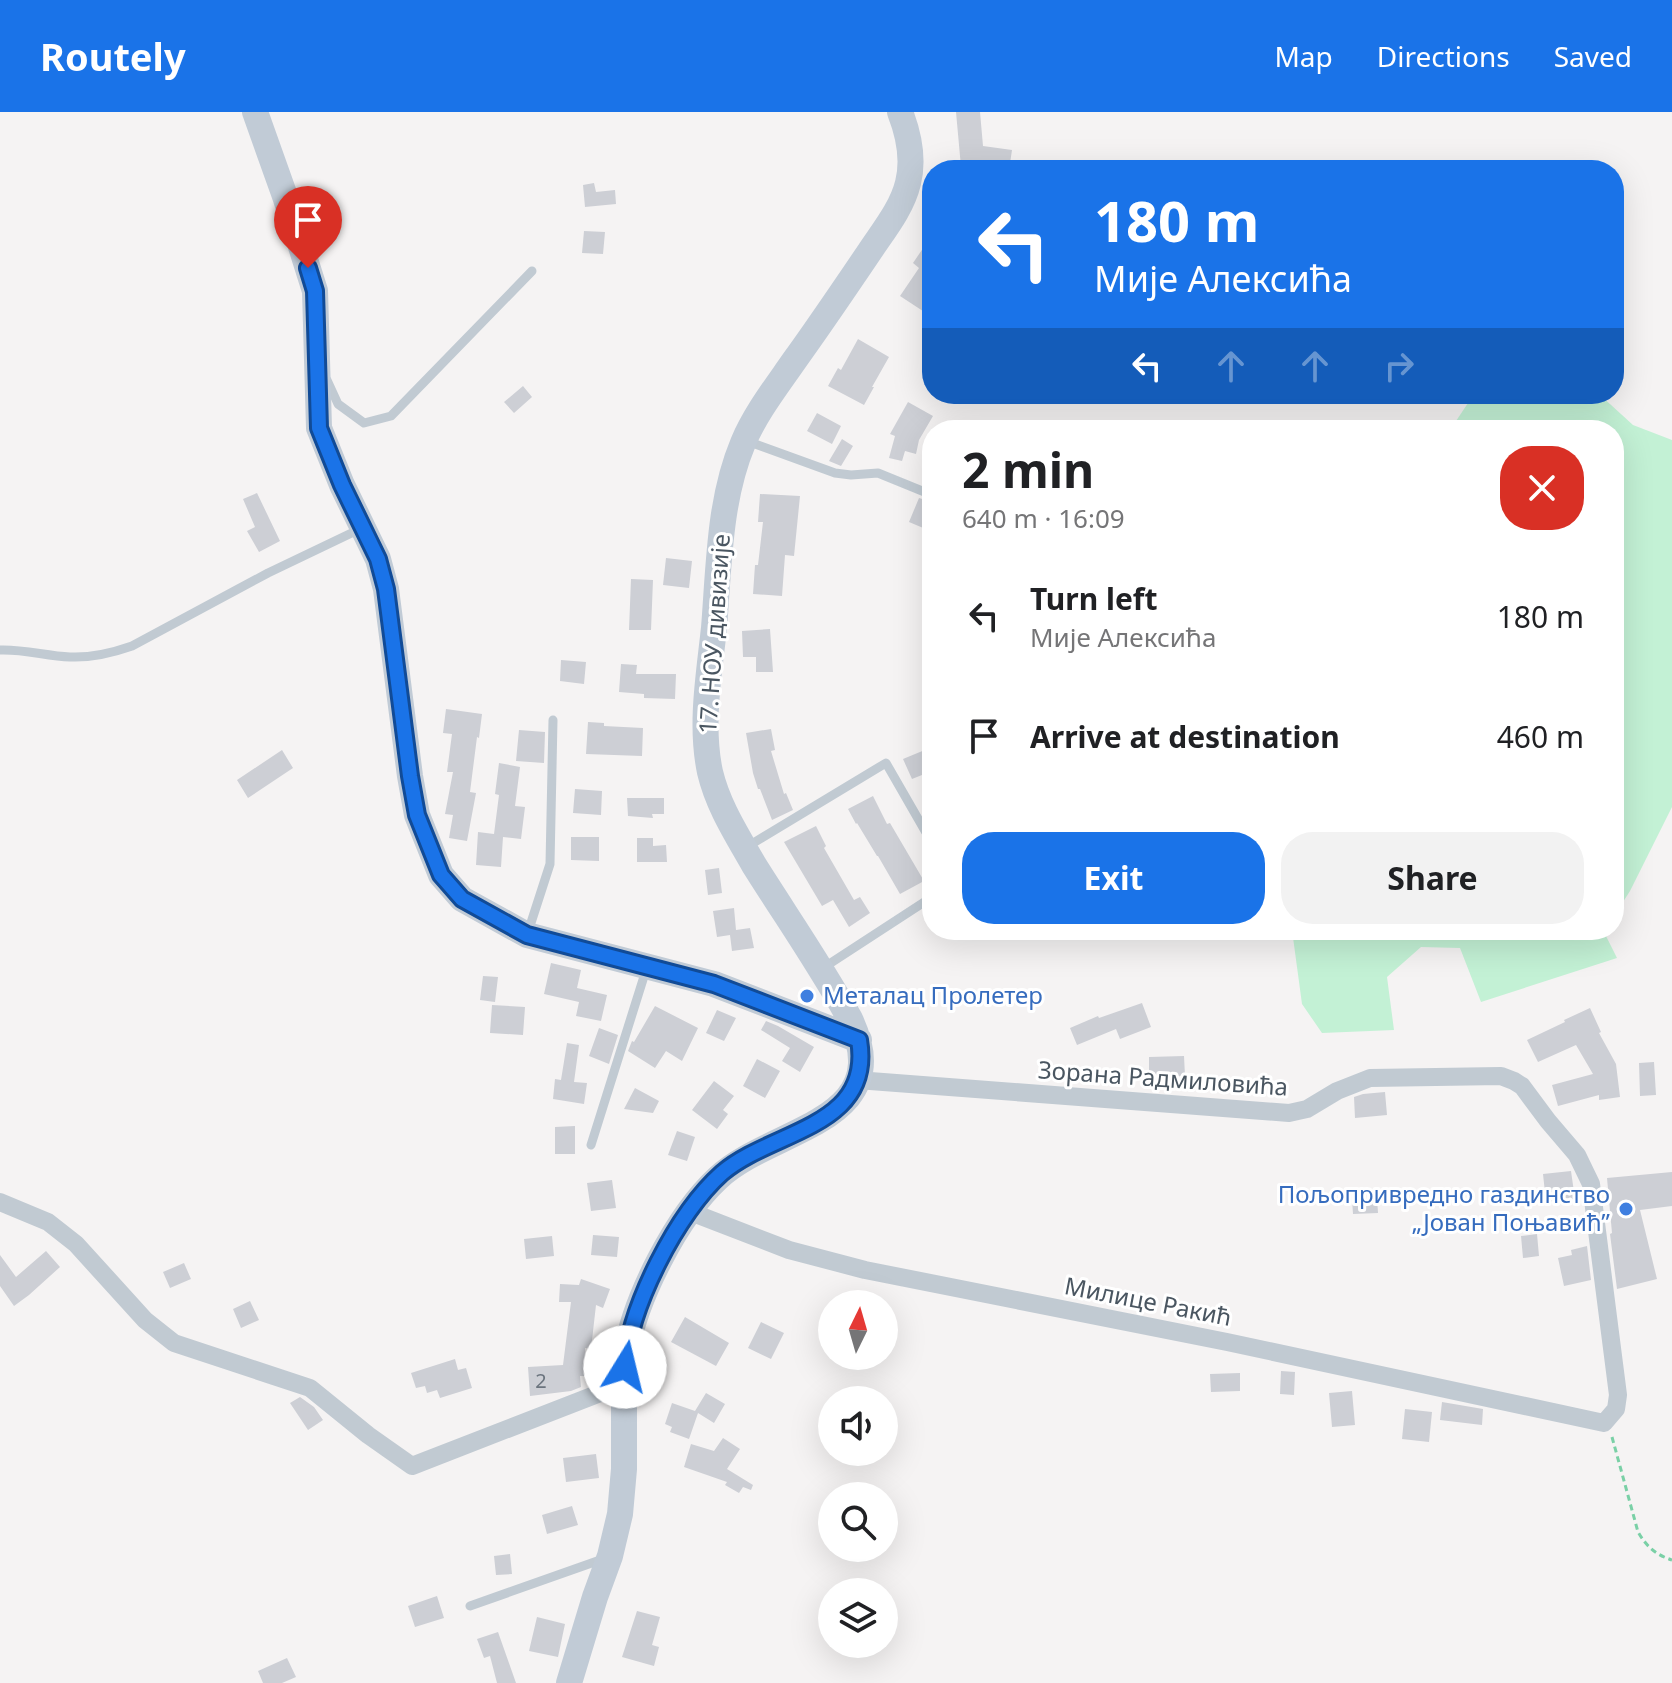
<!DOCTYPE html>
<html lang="en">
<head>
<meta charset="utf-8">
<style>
  body { margin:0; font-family:"Noto Sans",sans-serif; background:#f2f2f2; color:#202124; height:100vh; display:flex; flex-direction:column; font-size:30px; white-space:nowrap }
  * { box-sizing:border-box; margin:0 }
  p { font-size:26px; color:#757577 }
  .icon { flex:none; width:44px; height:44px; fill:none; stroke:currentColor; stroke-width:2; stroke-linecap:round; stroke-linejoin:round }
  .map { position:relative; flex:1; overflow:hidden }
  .side { position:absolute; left:922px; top:308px; width:702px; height:520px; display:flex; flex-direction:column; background:#fff; border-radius:32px; box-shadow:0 8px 32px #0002 }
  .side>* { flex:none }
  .top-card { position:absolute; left:922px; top:48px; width:702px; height:244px; border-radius:32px; box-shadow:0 8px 32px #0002; background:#1a73e8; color:#fff; overflow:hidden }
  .needle { width:52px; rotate:5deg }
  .controls { position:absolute; left:818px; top:1178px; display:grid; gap:16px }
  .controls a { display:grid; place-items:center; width:80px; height:80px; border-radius:50%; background:#fff; box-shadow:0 8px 32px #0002; font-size:40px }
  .pin { position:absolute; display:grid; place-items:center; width:68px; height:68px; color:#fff; margin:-82px -34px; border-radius:50% 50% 50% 0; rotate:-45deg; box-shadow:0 0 8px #0007 }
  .pin .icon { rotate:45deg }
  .me { position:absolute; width:88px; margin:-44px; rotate:9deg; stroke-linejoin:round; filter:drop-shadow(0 0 6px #0008) }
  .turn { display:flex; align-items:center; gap:28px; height:168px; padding:0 40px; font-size:36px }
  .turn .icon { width:104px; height:104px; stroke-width:2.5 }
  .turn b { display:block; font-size:56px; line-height:68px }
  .lanes { display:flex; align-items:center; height:76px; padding:0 40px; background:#0003; justify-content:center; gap:40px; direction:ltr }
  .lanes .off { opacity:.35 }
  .round { display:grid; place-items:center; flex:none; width:84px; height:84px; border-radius:32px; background:#f2f2f2 }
  .summary { display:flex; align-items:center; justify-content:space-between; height:136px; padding:0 40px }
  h1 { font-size:48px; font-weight:700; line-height:60px }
  .primary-button { display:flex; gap:16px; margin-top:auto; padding:16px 40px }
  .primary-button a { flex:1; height:92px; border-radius:32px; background:#1a73e8; color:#fff; font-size:32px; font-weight:700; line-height:92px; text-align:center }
  .primary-button a+a { background:#f2f2f2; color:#202124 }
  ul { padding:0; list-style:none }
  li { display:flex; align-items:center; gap:24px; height:120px; padding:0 40px }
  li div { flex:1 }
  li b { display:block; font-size:30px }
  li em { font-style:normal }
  header { display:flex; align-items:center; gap:48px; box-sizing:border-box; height:112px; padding:0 40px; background:#1a73e8; color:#fff }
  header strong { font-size:38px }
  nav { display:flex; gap:44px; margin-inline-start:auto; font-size:28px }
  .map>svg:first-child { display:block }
  .green { fill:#c3f1d5 }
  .building { fill:#cdcfd5 }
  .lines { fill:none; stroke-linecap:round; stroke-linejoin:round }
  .path { stroke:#7ad0a6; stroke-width:3; stroke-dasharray:6 4; stroke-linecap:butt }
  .lane { stroke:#c1cad2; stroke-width:9 }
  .street { stroke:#c1cad2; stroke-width:18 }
  .secondary { stroke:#c1cbd6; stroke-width:26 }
  .route-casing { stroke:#114b97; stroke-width:20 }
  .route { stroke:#1a73e8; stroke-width:14 }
  .shop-dot { fill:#3f7fe0; stroke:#fff; stroke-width:3 }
  .labels { text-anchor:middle; stroke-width:6; stroke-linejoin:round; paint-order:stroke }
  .number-label { font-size:20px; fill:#6b747e }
  .street-label { font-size:24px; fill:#4a5661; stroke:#fff }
  .shop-label { font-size:24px; fill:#366cbe; stroke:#fff; text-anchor:start }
</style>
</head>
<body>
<header>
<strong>Routely</strong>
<nav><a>Map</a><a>Directions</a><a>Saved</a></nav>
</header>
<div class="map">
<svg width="1672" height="1571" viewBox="0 0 1672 1571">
  <rect width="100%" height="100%" fill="#f5f3f3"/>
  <!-- green -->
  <path class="green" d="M1474,282H1599L1633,313L1672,328V695L1630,779L1614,804V318H1450Z
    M1292,818H1605L1604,820L1617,846L1481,890L1460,836L1421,835L1387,865L1394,918L1322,921L1302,892Z"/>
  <!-- building -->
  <path class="building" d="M956,0H980L983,34L1012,38L1009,58H989L990,52L961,55Z
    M594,71L596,80L615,78L616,92L585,95L583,73Z
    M584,119L605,120L603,142L582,141Z
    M932,123V164L925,173L932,177V205L900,184L919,156L913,151Z
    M858,227L889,245L872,275H874L864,293L828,274L838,256L841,258Z
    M523,274L532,285L514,301L504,290Z
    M908,290L933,304L919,328L916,342L905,339L902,349L889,346L895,324L890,322Z
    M817,301L841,314L832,332L807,319Z
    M842,327L853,334L841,354L829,349Z
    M257,381L280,429L259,440L247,419L255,415L243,387Z
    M760,382L800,384L794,444L785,443L782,484L753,482L755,453H758L763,410H758Z
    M919,386L932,390V409L928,418L909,410Z
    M666,446L692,449L689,476L663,473Z
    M631,467L653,468L651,518H629Z
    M770,517L773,560H756V545H743L742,519Z
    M561,548L586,550L584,572L560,569Z
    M621,552L637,553L636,562H676L675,587L644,586V582L619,580Z
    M446,597L482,602L479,626L477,625L470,680L476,681L467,729L449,726L453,703L445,702L453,660H447L452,622L443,621Z
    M588,610L604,611V614L643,616L642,644L586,642Z
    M771,617L775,638L771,639L784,682L786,681L793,698L772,708L760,677H758L753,661L746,621Z
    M519,618L545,620L544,651L516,649Z
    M932,635V659L912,667L903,647Z
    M282,638L293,656L248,686L237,668Z
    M499,651L520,655L515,694L525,695L521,727L503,725L501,755L476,753L478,720L494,722L499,683L495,682Z
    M575,677L602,679L601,703L573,701Z
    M873,684L887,712L890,711L924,769L900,782L878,744H877L857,711L856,712L848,697Z
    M627,686H664V702H652L653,706L628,704Z
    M816,714L826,734L824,736L854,788L860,785L870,801L849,815L833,788L822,794L784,730Z
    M571,725H599V749L571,748Z
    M637,726H653V734L666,733L667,750H637Z
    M719,756L722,781L708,783L705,758Z
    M734,796L736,818L750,816L754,836L732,839L730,823L717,825L713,799Z
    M551,851L581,858L577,876L607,883L601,909L576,904L579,890L544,882Z
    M483,864L498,865L495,890L480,888Z
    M1142,891L1151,915L1120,927L1116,917L1077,933L1070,916L1098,904L1099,906Z
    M492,893L525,895L523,923L490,921Z
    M655,894L698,916L682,949L666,939L655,956L628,939L632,929L634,930Z
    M1590,896L1601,920L1599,921L1616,952L1620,985L1599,988V983L1558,994L1552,973L1593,962L1576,933L1538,950L1527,928L1565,910L1564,908Z
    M717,898L736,906L724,929L706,921Z
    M766,909L778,914L814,935L800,960L782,949L790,936L761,918Z
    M599,916L618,923L609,952L589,944Z
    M567,931L579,933L574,970L587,971L584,992L553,987L555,967L561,968Z
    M1184,944L1185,964L1149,965V945Z
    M757,947L780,959L765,986L743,974Z
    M1654,950L1656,983L1640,984L1639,951Z
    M714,969L734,984L723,998L728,1002L717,1017L692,998Z
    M635,976L659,989L653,1001L624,997Z
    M1385,980L1387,1003L1355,1006L1354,985L1363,982Z
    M575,1014V1042H555V1015Z
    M677,1019L695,1025L687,1049L668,1043Z
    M1571,1059L1575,1087L1546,1090L1543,1062Z
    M1672,1060V1094L1640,1098L1657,1167L1617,1177L1610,1122L1612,1121L1607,1066Z
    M612,1068L616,1096L591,1099L587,1071Z
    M1377,1086L1378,1101L1353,1102L1352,1087Z
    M1537,1122L1539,1144L1523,1146L1521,1124Z
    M593,1123L619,1125L617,1145L591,1143Z
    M552,1124L554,1144L526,1147L524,1127Z
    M1587,1134L1591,1168L1564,1174L1558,1146L1572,1143L1571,1138Z
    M46,1139L60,1155L29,1183L14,1194L0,1174V1143L16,1165Z
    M184,1151L191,1167L170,1176L163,1160Z
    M581,1167L610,1177L603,1196L596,1193L591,1237L585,1236L587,1264H580L581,1275L571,1279L530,1284L528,1255L563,1253L571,1190H559L560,1172L579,1173Z
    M250,1189L259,1208L241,1216L233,1197Z
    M685,1205L729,1231L716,1254L671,1230Z
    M761,1210L784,1221L771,1247L748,1236Z
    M455,1247L458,1258L466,1256L472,1276L440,1286L437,1278L427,1281L425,1274L416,1276L411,1261Z
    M1281,1259L1295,1260L1294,1283L1280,1282Z
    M1240,1261V1279L1211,1280L1210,1262Z
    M1352,1279L1355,1313L1332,1315L1329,1281Z
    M706,1281L725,1292L714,1311L698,1301L689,1327L670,1320L672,1315L665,1312L672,1291L695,1299Z
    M300,1285L314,1295L323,1308L308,1318L290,1291Z
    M1442,1290L1483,1297L1482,1313L1440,1308Z
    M1405,1297L1432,1300L1429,1330L1402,1327Z
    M723,1326L740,1337L727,1357L753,1373L751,1378L743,1375L739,1381L725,1373L727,1370L684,1355L691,1332L714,1339Z
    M596,1342L599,1366L566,1370L563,1346Z
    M572,1394L578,1413L547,1422L542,1403Z
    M510,1442L512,1462L496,1463L494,1444Z
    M437,1484L444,1506L415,1515L408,1494Z
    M637,1499L660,1505L652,1533L659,1535L654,1554L622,1545Z
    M537,1505L565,1512L558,1545L529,1539Z
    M498,1520L516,1571H497L490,1544L484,1546L477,1527Z
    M287,1546L296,1565L282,1571H263L258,1559Z"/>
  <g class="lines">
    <!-- path -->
    <path class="path" d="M1612,1325L1638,1420C1646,1434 1656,1443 1672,1448"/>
    <!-- lane -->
    <path class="lane" d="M327,268L338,292L364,311L391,304L532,159
      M747,329L835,361L851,363L878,361L932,383
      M0,538C24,537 46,544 70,545C91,546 112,541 132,534L268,461L362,416
      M745,736L886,651L932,731
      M528,820L550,752L553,608
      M823,856L932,785
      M591,1033L646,858
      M470,1494L603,1447"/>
    <!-- street -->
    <path class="street" d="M0,1090L48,1110L76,1132L145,1208L174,1231L310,1276L368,1323L412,1354L600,1281L624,1276
      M688,1099L789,1138L865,1158L1227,1230L1604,1311L1616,1297L1618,1283L1591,1072L1577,1043L1548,1009L1522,974L1514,969L1501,964L1370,966L1337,979L1307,997L1289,1001L857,968"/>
    <!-- secondary -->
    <path class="secondary" d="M255,0L286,87L315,179L319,316L342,373L378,447L386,477L410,664L417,703L441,763L462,787L527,823L714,872L859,928
      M569,1571L595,1485L610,1444L620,1402L624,1357V1276L626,1241C635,1186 677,1104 718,1066C772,1015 899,1011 850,907C821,854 786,804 754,753C737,723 718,694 710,660C700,613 709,563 714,516C719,454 719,388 743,331C755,302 776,275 794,249C820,213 845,176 870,139C884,118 902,96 908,71C914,47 909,23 900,0"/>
  </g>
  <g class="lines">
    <!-- route casing -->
    <g class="route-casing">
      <path id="route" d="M308,156L315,179L319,316L342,373L378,447L386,477L410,664L417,703L441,763L462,787L527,823L714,872L859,928C874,1016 772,1018 722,1061C677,1101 629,1195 625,1255"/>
    </g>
    <!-- route -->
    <use href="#route" class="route"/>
  </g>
  <!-- markers -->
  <g class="shop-dot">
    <circle cx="807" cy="884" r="8"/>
    <circle cx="1626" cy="1097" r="8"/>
  </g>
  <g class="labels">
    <!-- number labels -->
    <g class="number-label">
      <text x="541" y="1276">2</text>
    </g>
    <!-- street labels -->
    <g class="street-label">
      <text transform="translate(715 522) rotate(-86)" y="8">17. НОУ дивизије</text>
      <text transform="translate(1163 967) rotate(4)" y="8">Зорана Радмиловића</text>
      <text transform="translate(1148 1190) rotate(11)" y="8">Милице Ракић</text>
    </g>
    <!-- shop labels -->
    <g class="shop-label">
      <text x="823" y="892">Металац Пролетер</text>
      <text x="1610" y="1091" text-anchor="end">Пољопривредно газдинство<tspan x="1610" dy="28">„Јован Поњавић”</tspan></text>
    </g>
  </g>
</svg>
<div class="controls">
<a><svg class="needle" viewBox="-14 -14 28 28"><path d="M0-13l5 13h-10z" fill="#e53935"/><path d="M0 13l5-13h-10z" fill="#757577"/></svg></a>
<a><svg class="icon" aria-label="sound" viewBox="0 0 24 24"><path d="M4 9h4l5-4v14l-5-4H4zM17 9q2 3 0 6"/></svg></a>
<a><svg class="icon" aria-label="search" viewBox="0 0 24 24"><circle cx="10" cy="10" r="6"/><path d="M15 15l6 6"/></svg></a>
<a><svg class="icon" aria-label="layers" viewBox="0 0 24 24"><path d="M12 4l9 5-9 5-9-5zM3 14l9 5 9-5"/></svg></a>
</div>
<div class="pin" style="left:308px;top:156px;background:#d93025"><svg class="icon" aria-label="arrive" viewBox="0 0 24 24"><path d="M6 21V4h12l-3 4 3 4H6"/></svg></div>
<svg class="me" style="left:625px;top:1255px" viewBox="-20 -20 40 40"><circle r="19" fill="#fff"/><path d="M0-13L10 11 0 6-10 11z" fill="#1a73e8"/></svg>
<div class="top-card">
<div class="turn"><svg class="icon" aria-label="left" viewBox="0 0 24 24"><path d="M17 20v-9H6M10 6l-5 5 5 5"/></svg><div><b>180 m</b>Мије Алексића</div></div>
<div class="lanes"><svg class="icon" aria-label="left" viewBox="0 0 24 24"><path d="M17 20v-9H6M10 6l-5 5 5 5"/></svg><svg class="icon off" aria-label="ahead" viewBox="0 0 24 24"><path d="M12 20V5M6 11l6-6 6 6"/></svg><svg class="icon off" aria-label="ahead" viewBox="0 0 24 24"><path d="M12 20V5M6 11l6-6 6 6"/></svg><svg class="icon off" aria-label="right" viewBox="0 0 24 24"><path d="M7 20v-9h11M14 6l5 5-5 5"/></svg></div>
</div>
<section class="side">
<div class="summary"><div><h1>2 min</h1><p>640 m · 16:09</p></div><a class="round" style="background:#d93025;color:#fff"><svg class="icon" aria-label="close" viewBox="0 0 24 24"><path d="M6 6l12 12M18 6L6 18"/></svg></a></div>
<ul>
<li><svg class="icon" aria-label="left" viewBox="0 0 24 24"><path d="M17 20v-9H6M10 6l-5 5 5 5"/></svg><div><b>Turn left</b><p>Мије Алексића</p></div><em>180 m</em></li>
<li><svg class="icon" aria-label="arrive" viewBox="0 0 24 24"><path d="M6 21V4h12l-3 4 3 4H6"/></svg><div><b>Arrive at destination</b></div><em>460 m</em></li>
</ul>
<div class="primary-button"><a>Exit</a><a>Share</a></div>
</section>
</div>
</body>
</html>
